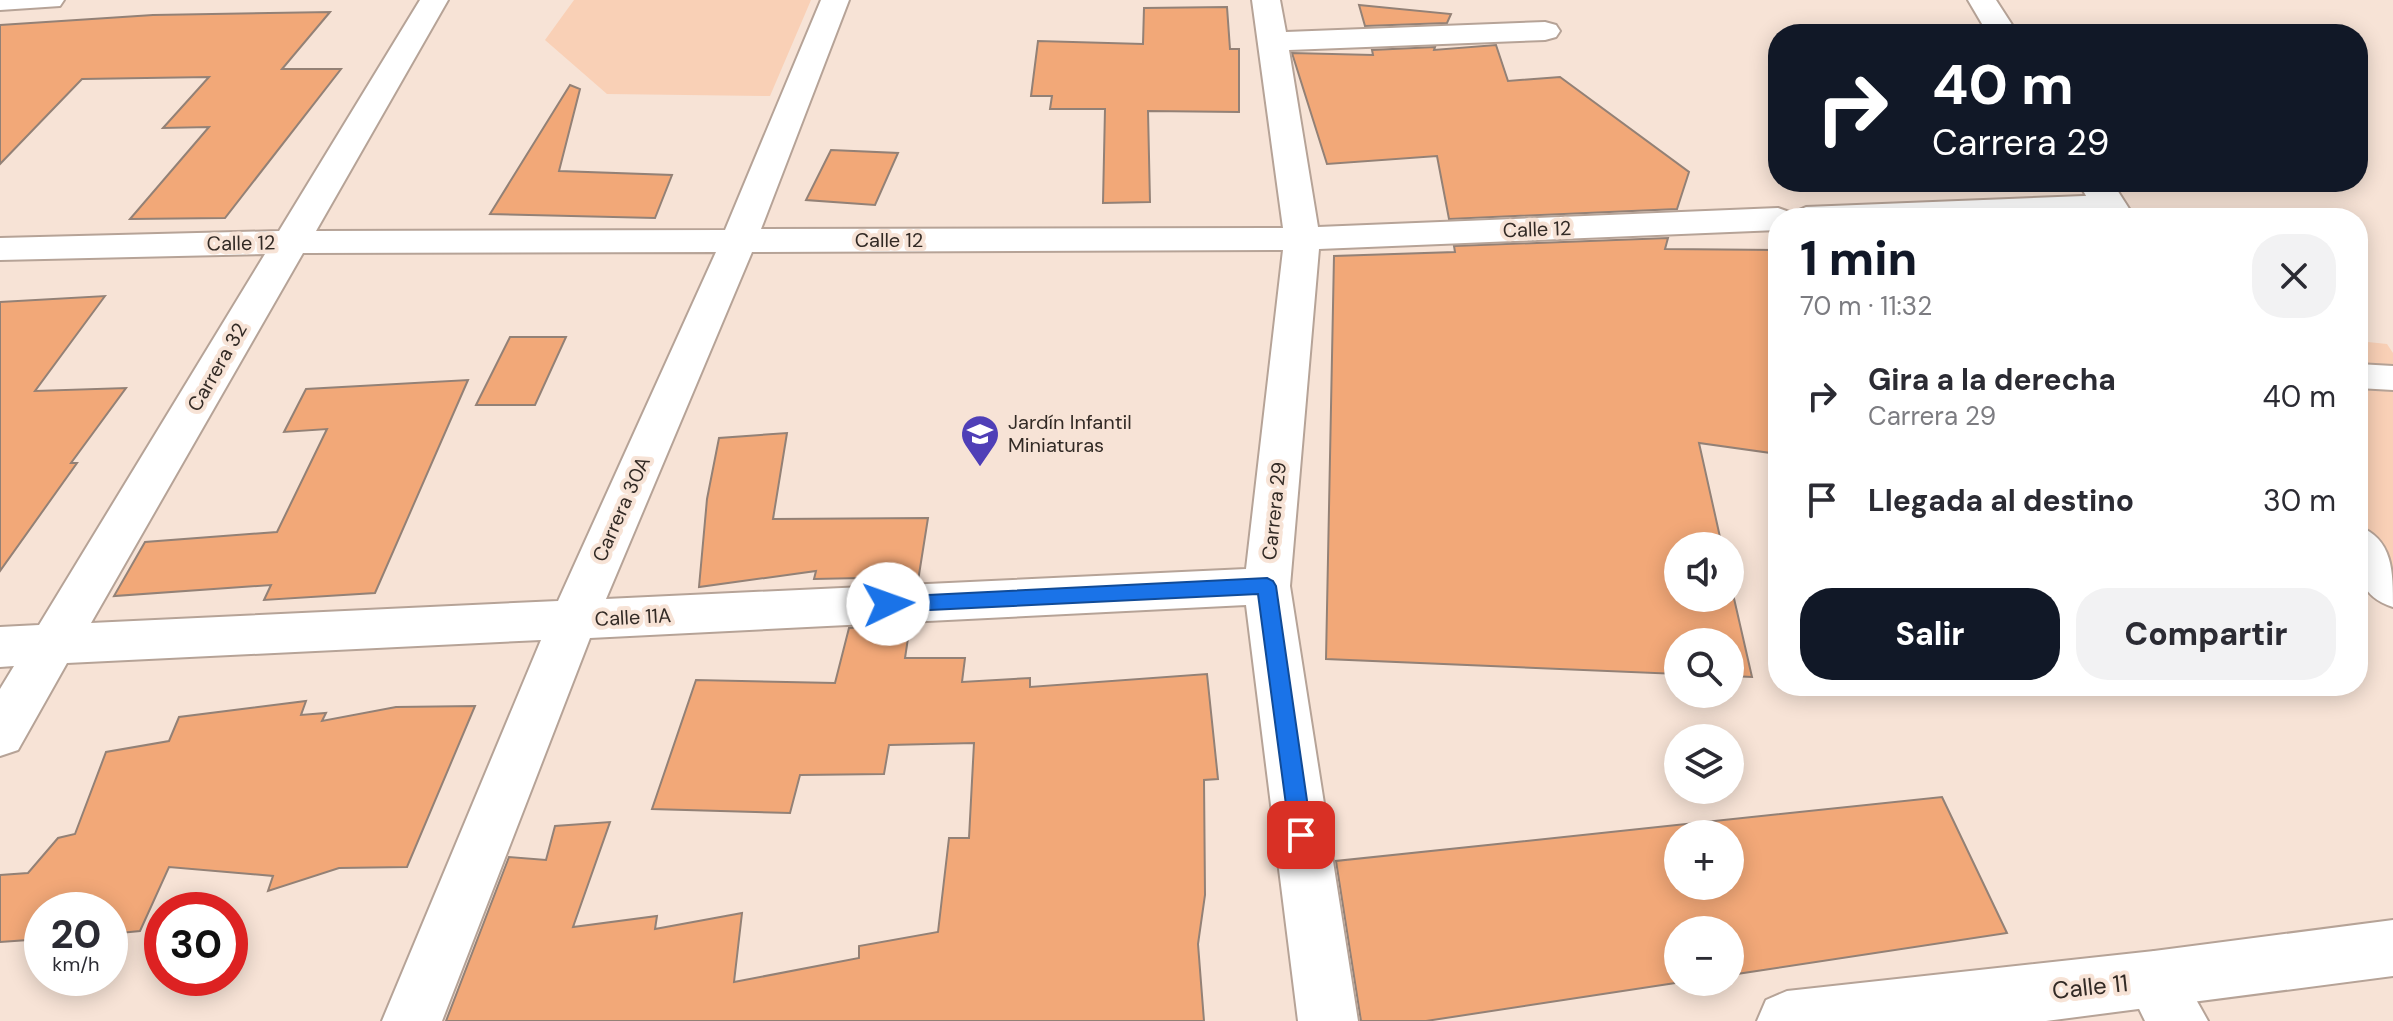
<!DOCTYPE html>
<html lang="es">
<head>
<meta charset="utf-8">
<style>
  body { margin:0; font-family:"DM Sans",sans-serif; background:#f2f2f3; color:#2b2b33; height:100vh; display:flex; flex-direction:column; font-size:30px; white-space:nowrap }
  * { box-sizing:border-box; margin:0 }
  p { font-size:26px; color:#7c7c81 }
  .icon { flex:none; width:44px; height:44px; fill:none; stroke:currentColor; stroke-width:2; stroke-linecap:round; stroke-linejoin:round }
  .map { position:relative; flex:1; overflow:hidden }
  .sheet { position:absolute; left:1768px; top:208px; width:600px; height:488px; display:flex; flex-direction:column; background:#fff; border-radius:32px; box-shadow:0 4px 20px #0003 }
  .sheet>* { flex:none }
  .top-card { position:absolute; left:1768px; top:24px; width:600px; height:168px; border-radius:32px; box-shadow:0 4px 20px #0003; background:#111827; color:#fff; overflow:hidden }
  .fabs { position:absolute; left:1664px; top:532px; display:grid; gap:16px }
  .fabs a { display:grid; place-items:center; width:80px; height:80px; border-radius:50%; background:#fff; box-shadow:0 4px 20px #0003; font-size:40px }
  .speed { position:absolute; left:24px; top:892px; display:flex; gap:16px; font-size:40px; font-weight:700; text-align:center }
  .speed>* { display:grid; place-content:center; width:104px; height:104px; border-radius:50%; background:#fff; box-shadow:0 4px 20px #0003; line-height:1 }
  .speed small { font-size:20px; font-weight:400 }
  .speed .limit { border:12px solid #d22; background:#fff; color:#111 }
  .pin { position:absolute; display:grid; place-items:center; width:68px; height:68px; color:#fff; margin:-34px; border-radius:16px; box-shadow:0 4px 12px #0006 }
  .me { position:absolute; width:88px; margin:-44px; rotate:87deg; stroke-linejoin:round; filter:drop-shadow(0 0 6px #0008) }
  .turn { display:flex; align-items:center; gap:28px; height:168px; padding:0 32px; font-size:36px }
  .turn .icon { width:104px; height:104px; stroke-width:2.5 }
  .turn b { display:block; font-size:56px; line-height:68px }
  .round { display:grid; place-items:center; flex:none; width:84px; height:84px; border-radius:32px; background:#f2f2f3 }
  .summary { display:flex; align-items:center; justify-content:space-between; height:136px; padding:0 32px }
  h1 { font-size:48px; font-weight:800; line-height:60px; color:#111827 }
  .cta { display:flex; gap:16px; margin-top:auto; padding:16px 32px }
  .cta a { flex:1; height:92px; border-radius:32px; background:#111827; color:#fff; font-size:32px; font-weight:800; line-height:92px; text-align:center }
  .cta a+a { background:#f2f2f3; color:#2b2b33 }
  ul { padding:0; list-style:none }
  li { display:flex; align-items:center; gap:24px; height:104px; padding:0 32px }
  li div { flex:1 }
  li b { display:block; font-size:30px }
  li em { font-style:normal }
  .map>svg:first-child { display:block }
  .green { fill:#f9d0b6 }
  .building { fill:#f2a878; stroke:#938176; stroke-width:2; fill-rule:evenodd }
  .lines { fill:none; stroke-linecap:round; stroke-linejoin:round }
  .pedestrian-casing { stroke:#b6a397; stroke-width:4 }
  .minor-casing { stroke:#b6a397; stroke-width:4 }
  .tertiary-casing { stroke:#b6a397; stroke-width:4 }
  .pedestrian { fill:#fff; fill-rule:evenodd }
  .minor { fill:#fff; fill-rule:evenodd }
  .tertiary { fill:#fff; fill-rule:evenodd }
  .route { fill:#1a73e8; stroke:#114b97; stroke-width:2 }
  .labels { text-anchor:middle; stroke-width:8; stroke-linejoin:round; paint-order:stroke }
  .street-label { font-size:20px; fill:#322a25; stroke:#f7e3d6 }
  .poi-label { font-size:20px; fill:#322a25; stroke:#f7e3d6; text-anchor:start }
  .near-street-label { font-size:24px; fill:#322a25; stroke:#f7e3d6 }
</style>
</head>
<body>
<div class="map">
<svg width="2393" height="1021" viewBox="0 0 2393 1021">
  <rect width="100%" height="100%" fill="#f7e3d6"/>
  <!-- green -->
  <path class="green" d="M574,0H811L770,96L607,94L545,40Z
    M2358,341L2387,344L2393,353V578L2358,539Z"/>
  <!-- building -->
  <path class="building" d="M1359,5L1451,14L1447,23L1365,26Z
    M1227,7L1230,49H1239V112L1148,111L1150,202L1103,203L1105,109H1050L1052,96H1031L1038,41L1143,44L1144,8Z
    M330,12L282,69H341L225,218L130,219L209,127L163,128L209,77L82,79L0,164V25L153,15Z
    M1496,45L1508,81L1560,77L1689,172L1677,209L1449,219L1437,156L1327,164L1292,53L1373,55L1372,50L1435,47L1434,50Z
    M570,85L580,89L559,171L672,175L655,218L490,214Z
    M831,150L898,153L875,205L806,200Z
    M1668,238L1665,249L1778,250V454L1699,443L1722,546H1678V598H1730V581L1752,677L1730,676V642H1678V674L1326,659L1334,256L1455,252L1454,246Z
    M105,296L35,391L126,388L71,463H77L0,571V302Z
    M510,337H566L535,405H476Z
    M468,380L375,593L264,600L271,585L114,596L145,542L277,532L327,429L284,432L306,389Z
    M787,433L773,519L928,518L918,581L861,584L862,578L814,579L816,571L699,587L707,499L719,438Z
    M910,625L905,658H965L962,682L1030,678V687L1207,674L1218,779L1204,780L1205,895L1198,944L1204,1021H446L509,857L546,860L555,826L610,822L573,927L657,916L655,929L742,913L734,982L859,958V946L938,932L949,838H969L974,743L889,745L884,774L800,775L790,813L652,809L696,680L835,683L849,628Z
    M306,701L301,715L326,713L322,721L396,707L475,706L407,867L339,868L268,891L273,876L169,867L140,931L110,934V910H42V939L0,942V875L28,873L58,838L75,834L106,752L169,741L179,717Z
    M1942,797L2007,933L1730,975V930H1678V982H1682L1426,1021H1361L1336,861ZM1678,834H1730V886H1678Z"/>
  <g class="lines">
    <!-- pedestrian casing -->
    <g class="pedestrian-casing">
      <path id="pedestrian" d="M2358,364L2393,366V390L2358,388Z"/>
    </g>
    <!-- minor casing -->
    <g class="minor-casing">
      <path id="minor" d="M0,0H64L60,6L0,10Z
        M420,0H448L316,231L725,230L821,0H849L761,229L1283,228L1252,0H1280L1286,32L1545,22L1556,25L1560,31L1556,37L1545,40L1289,50L1318,227L1778,208L1792,213L1806,207L2109,195L2121,198L2126,205L2121,212L2109,215L1778,218V230L1319,249L1290,586L1358,1021H1298L1246,605L590,638L442,1021H382L541,640L67,663L18,750L0,756V689L14,666L0,667V627L39,625L265,254L0,260V238L279,231ZM1283,250L1246,569L606,599L752,252ZM716,252L558,601L91,623L303,253Z
        M2154,951L2174,960L2208,1021H2145L2125,980L2134,960Z"/>
    </g>
    <!-- tertiary casing -->
    <g class="tertiary-casing">
      <path id="tertiary" d="M1968,0H1996L2018,34H1988Z
        M2078,182H2112L2135,218H2099Z
        M2358,526C2393,539 2393,571 2393,607C2352,594 2358,562 2358,526Z
        M2393,920V976L2046,1021H1757L1766,1000L1787,991L2154,951Z"/>
    </g>
    <!-- pedestrian -->
    <use href="#pedestrian" class="pedestrian"/>
    <!-- minor -->
    <use href="#minor" class="minor"/>
    <!-- tertiary -->
    <use href="#tertiary" class="tertiary"/>
  </g>
  <!-- route -->
  <path class="route" d="M1267,578L1273,581L1276,586L1312,835L1309,842L1301,845L1294,842L1290,835L1258,594L888,612L881,610L878,604L881,599L888,597Z"/>
  <!-- icons -->
  <defs>
    <g id="school-pin" transform="scale(2)"><path d="M0 17L-7.5 6A9.5 9.5 0 1 1 7.5 6Z" fill="#4f3fb7" stroke="#f7e3d6"/><path d="M0-5L7-2L0 1L-7-2ZM-4 1L0 2.5L4 1V4Q0 6-4 4Z" fill="#fff"/></g>
  </defs>
  <g fill-rule="evenodd">
    <use href="#school-pin" x="980" y="434"/>
  </g>
  <g class="labels">
    <!-- street labels -->
    <g class="street-label">
      <text transform="translate(1537 229) rotate(-2)" y="7">Calle 12</text>
      <text x="889" y="247">Calle 12</text>
      <text transform="translate(241 243) rotate(-1)" y="7">Calle 12</text>
      <text transform="translate(217 367) rotate(-60)" y="7">Carrera 32</text>
      <text transform="translate(621 509) rotate(-66)" y="7">Carrera 30A</text>
      <text transform="translate(1274 511) rotate(-84)" y="7">Carrera 29</text>
      <text transform="translate(633 617) rotate(-3)" y="7">Calle 11A</text>
    </g>
    <!-- poi labels -->
    <g class="poi-label">
      <text x="1008" y="429">Jardín Infantil<tspan x="1008" dy="23">Miniaturas</tspan></text>
    </g>
    <!-- near-street labels -->
    <g class="near-street-label">
      <text transform="translate(2090 987) rotate(-6)" y="8">Calle 11</text>
    </g>
  </g>
</svg>
<div class="fabs">
<a><svg class="icon" aria-label="sound" viewBox="0 0 24 24"><path d="M4 9h4l5-4v14l-5-4H4zM17 9q2 3 0 6"/></svg></a>
<a><svg class="icon" aria-label="search" viewBox="0 0 24 24"><circle cx="10" cy="10" r="6"/><path d="M15 15l6 6"/></svg></a>
<a><svg class="icon" aria-label="layers" viewBox="0 0 24 24"><path d="M12 4l9 5-9 5-9-5zM3 14l9 5 9-5"/></svg></a>
<a>+</a>
<a>−</a>
</div>
<div class="speed"><div>20<small>km/h</small></div><div class="limit">30</div></div>
<div class="pin" style="left:1301px;top:835px;background:#d93025"><svg class="icon" aria-label="arrive" viewBox="0 0 24 24"><path d="M6 21V4h12l-3 4 3 4H6"/></svg></div>
<svg class="me" style="left:888px;top:604px" viewBox="-20 -20 40 40"><circle r="19" fill="#fff"/><path d="M0-13L10 11 0 6-10 11z" fill="#1a73e8"/></svg>
<div class="top-card">
<div class="turn"><svg class="icon" aria-label="right" viewBox="0 0 24 24"><path d="M7 20v-9h11M14 6l5 5-5 5"/></svg><div><b>40 m</b>Carrera 29</div></div>
</div>
<section class="sheet">
<div class="summary"><div><h1>1 min</h1><p>70 m · 11:32</p></div><a class="round"><svg class="icon" aria-label="close" viewBox="0 0 24 24"><path d="M6 6l12 12M18 6L6 18"/></svg></a></div>
<ul>
<li><svg class="icon" aria-label="right" viewBox="0 0 24 24"><path d="M7 20v-9h11M14 6l5 5-5 5"/></svg><div><b>Gira a la derecha</b><p>Carrera 29</p></div><em>40 m</em></li>
<li><svg class="icon" aria-label="arrive" viewBox="0 0 24 24"><path d="M6 21V4h12l-3 4 3 4H6"/></svg><div><b>Llegada al destino</b></div><em>30 m</em></li>
</ul>
<div class="cta"><a>Salir</a><a>Compartir</a></div>
</section>
</div>
</body>
</html>
